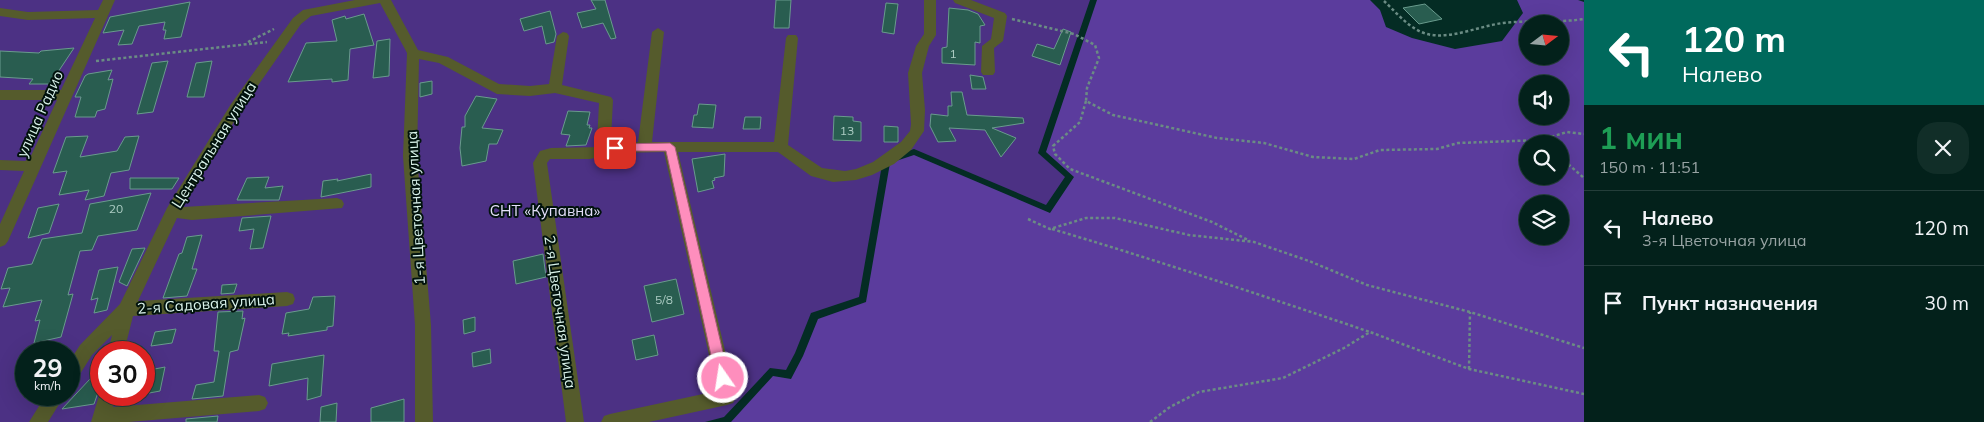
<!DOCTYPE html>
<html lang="ru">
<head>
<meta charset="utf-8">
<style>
  body { margin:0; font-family:Mulish,sans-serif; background:#112e28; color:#f1f3f6; height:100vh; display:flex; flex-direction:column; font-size:19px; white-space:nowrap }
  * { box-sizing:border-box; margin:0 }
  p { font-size:16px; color:#97a3a3 }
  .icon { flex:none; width:28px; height:28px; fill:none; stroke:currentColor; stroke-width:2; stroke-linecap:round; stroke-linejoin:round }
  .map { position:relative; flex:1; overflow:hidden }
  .panel { display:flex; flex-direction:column; background:#03211b; width:400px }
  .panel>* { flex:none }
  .guide { background:#00695c; color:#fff; overflow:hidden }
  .needle { width:32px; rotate:74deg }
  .fabs { position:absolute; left:1519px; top:15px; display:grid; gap:10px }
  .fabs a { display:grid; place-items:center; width:50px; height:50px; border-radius:50%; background:#03211b; box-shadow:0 5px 20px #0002,0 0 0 1px #243e3a; font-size:25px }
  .speed { position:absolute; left:15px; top:341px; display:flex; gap:10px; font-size:25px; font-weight:700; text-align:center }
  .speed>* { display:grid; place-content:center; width:65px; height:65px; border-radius:50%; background:#03211b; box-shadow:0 5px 20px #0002,0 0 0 1px #243e3a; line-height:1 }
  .speed small { font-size:12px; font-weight:400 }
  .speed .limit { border:8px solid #d22; background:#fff; color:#111 }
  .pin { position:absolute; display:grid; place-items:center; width:42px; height:42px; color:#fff; margin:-21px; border-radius:10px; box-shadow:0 2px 8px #0006 }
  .me { position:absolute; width:55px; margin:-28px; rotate:347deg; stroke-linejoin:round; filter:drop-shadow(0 0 4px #0008) }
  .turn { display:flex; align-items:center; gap:18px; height:105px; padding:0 15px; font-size:22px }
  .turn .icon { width:65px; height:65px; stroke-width:2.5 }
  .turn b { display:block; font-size:35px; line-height:42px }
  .round { display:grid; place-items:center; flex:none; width:52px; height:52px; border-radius:20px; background:#112e28 }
  .head { display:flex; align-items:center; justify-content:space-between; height:85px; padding:0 15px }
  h1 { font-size:30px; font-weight:700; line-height:38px; color:#1e9e55 }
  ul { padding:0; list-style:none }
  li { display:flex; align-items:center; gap:15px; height:75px; padding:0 15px; border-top:1px solid #243e3a }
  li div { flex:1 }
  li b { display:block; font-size:19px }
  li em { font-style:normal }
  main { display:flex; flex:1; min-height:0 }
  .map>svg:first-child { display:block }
  .green { fill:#4c3184; fill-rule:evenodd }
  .forest { fill:#5b3c9d; fill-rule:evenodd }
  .building { fill:#295d50; stroke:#699b8d }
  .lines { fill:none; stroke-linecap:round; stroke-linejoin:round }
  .path { stroke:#6b8c84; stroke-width:2.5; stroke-dasharray:3 2.5; stroke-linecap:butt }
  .minor { fill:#555b2c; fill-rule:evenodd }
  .route { fill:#fe8ebd; stroke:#a55c7b }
  .labels { text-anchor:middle; stroke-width:4; stroke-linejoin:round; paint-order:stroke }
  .number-label { font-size:12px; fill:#adcdc4 }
  .street-label { font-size:15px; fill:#d9f2ea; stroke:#01120d }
  .park-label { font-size:15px; fill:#e4dffa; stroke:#01120d }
</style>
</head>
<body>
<main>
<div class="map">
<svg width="1584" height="422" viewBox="0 0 1584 422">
  <rect width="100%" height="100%" fill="#042c24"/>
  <!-- green -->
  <path class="green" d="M0,0H1090L1038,153L1065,177L1046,205L914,149L883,159L859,297L811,313L795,353L786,370L770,368L724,417L705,422H0ZM26,352H69V395H26ZM101,352H144V395H101Z"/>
  <!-- forest -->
  <path class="forest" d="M1097,0H1370L1380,10L1386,27L1412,38L1455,49L1502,41L1523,13L1517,0H1578L1584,2V422H731L773,376L791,379L803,356L818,319L866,302L890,163L914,155L1050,213L1074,177L1046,152ZM1528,24H1560V56H1528ZM1528,84H1560V116H1528ZM1528,144H1560V176H1528ZM1528,204H1560V236H1528Z"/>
  <!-- building -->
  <path class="building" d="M591,0H605L616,38L611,39L603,23L582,28L577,13L596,9Z
    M776,0H791L789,28H774Z
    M190,2L181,37L164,39L166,30H163L165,22L139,26L132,44L118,45L124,30L103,33L110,17Z
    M886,3L898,4L894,34L882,32Z
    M1425,4L1442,19L1419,24L1403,8Z
    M949,8L968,10L978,14L985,25L980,26V43L975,42V65L942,63V48L947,47Z
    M550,11L556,34L554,42L546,44L542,26L524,31L520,19Z
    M364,14L374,45L350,49L348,80L332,82V79L288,82L306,43L337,41L332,20L345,16L346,19Z
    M1063,29L1071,32L1060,65L1032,56L1037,44L1054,49Z
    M390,39L389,76L373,78L377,41Z
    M74,48L50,84H29L33,79L0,77V51L39,53L41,51Z
    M168,61L153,112L137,114L152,63Z
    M212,61L204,97H187L196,63Z
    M112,70L108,80L113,79L105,109L97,111L95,117H75L81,97H75L85,76L88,74Z
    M970,75L983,77L986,89H972Z
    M432,81V94L420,97V83Z
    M951,92H962L967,115L1023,118L1024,123L992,128L1016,138L1001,157L985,130L949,128L956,141L938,142L930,126L931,114L948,116V106H952Z
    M476,96L497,99L482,128L503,130L497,144H489L486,161L462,166L460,148L462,127H465V116Z
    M699,104L716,105L713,128L692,127L694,115H697Z
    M568,111L590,112L587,125H590L589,128H592L586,145L566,146L570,135L561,134Z
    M834,116L853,117V121L861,122V141L833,140Z
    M745,117H761L760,129H743Z
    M884,126L898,127V142H884Z
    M88,136L80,157L117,151L125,137L139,136L129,170L111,173L104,196L85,200L89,190L59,195L67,171L53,173L66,137Z
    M725,154L724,176L714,178L715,180L712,181L714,188L698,192L692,159Z
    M371,174V187L321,197L323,181L338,179L337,181Z
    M269,177L265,188L283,186L279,200H237L247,178Z
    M130,178H179L172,189H130Z
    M151,193L137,230L98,236L92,250L80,251L68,295L73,294L61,337L34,343L40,320L35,321L42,300L3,307L10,288L1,289L8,268L32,264L42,239L82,233L90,204Z
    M59,204L49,233L28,238L38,208Z
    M271,216L263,248L250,249L254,229L239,231L242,218Z
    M202,235L192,269H197L187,296L163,298L179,254L182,253L187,237Z
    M145,248L127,286L119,282L132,249Z
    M543,254L546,277L516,284L513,261Z
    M118,267L107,310L94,313L98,298L91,300L99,270Z
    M676,279L684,314L652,322L644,286Z
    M237,284L234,293L221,294L222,285Z
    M335,296L333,326L327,327V330L288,336L289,333L282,334L286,313L309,309L313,297Z
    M243,311L242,319L245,318L238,350L230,352L223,396L192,399L196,385L214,382L219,351H214L218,312Z
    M475,317V331L464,334L463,320Z
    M176,329L172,343L151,346L155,332Z
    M654,335L658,355L636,360L632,340Z
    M490,349L491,363L473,367L472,353Z
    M324,355L321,396L307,400L308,378L269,386L272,364Z
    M165,367L160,391L144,394V371Z
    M90,379L101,384L94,404L62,409Z
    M404,399V422H371V408Z
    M337,403L336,422H320L321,407Z
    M218,416L217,422H186V419Z"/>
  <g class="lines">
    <!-- path -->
    <path class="path" d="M1384,1C1397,13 1409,29 1427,34C1450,40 1479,26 1503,23C1530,20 1557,23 1584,19
      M1012,19L1074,34L1095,45L1099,58L1087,88L1086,101L1113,115L1217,138L1264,143L1313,157L1354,159L1380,150L1437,149L1458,143L1541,140L1545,144
      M248,42L274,29
      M96,61L267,42
      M1086,101L1080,122L1053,146L1055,154L1070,169L1212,222L1250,241
      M1541,140L1567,132L1584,134
      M1560,157L1584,178
      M1028,219L1050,229L1086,218H1115L1189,235L1254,242L1309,261L1367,285L1470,312L1584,348
      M1052,229C1159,261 1264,296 1370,332
      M1469,369L1470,312
      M1150,422L1170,407L1199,392L1283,378L1344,348L1370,332L1469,369L1584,394"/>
    <!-- minor -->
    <path class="minor" d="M103,0H115L8,241L5,245L0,247V224L24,171L0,170V160L25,161L30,158L57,100H0V90H61L95,18L28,20L0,16V8L28,12L98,10Z
      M355,0H391L418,50L448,57L499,84L530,86L549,84L557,36L563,32L567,33L569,36L562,85L611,97L613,100L611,139L617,143L638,142L652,32L658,28L664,32L652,142H774L786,38L788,35H796L798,38L788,145L822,168L845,171L856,169L873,162L901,142L910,131L911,124L908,73L916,46L924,34V0H936V35L929,46L922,73L925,110L924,131L911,150L894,164L872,175L856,180L833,182L811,176L778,152H678L736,397L733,403L727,405L649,422H601L604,416L610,414L717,391L664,152L616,153L590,159H550L547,163L584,422H566L533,163L540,151L551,148L602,147L597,142L599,103L555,93L530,96L497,94L439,63L419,59L417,156L431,325L433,422H415V325L403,156L407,53L380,3L311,16L301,24L241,110L183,207L337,198L342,200L344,204L342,208L192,220L177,218L138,301L287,292L293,294L295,299L293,304L287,306L133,316L124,352H108L112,335L92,355L75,382L69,384V362L80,345L120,304L167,208L231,104L293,18L303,10Z
      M953,0H971L1005,13L1007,16L1003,41L994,48L995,72L993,75H983L981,72L982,46L991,39L994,18L955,3Z
      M101,389V395H116L113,407L259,395L265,397L268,403L265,409L259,411L129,422H91Z
      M46,395H65L48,422H29Z"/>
  </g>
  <!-- route -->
  <path class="route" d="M670,143L675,147L729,378L727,382L723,384L718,382L716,378L666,151H615L610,148L615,144Z"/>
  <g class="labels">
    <!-- number labels -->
    <g class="number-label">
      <text x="953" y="58">1</text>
      <text x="847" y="135">13</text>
      <text x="116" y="213">20</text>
      <text x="664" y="304">5/8</text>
    </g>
    <!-- street labels -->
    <g class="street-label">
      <text transform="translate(40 114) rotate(-66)" y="5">улица Радио</text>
      <text transform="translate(214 145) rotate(-58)" y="5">Центральная улица</text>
      <text transform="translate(416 208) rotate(-93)" y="5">1-я Цветочная улица</text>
      <text transform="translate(206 304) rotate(-4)" y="5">2-я Садовая улица</text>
      <text transform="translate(560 312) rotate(82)" y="5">2-я Цветочная улица</text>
    </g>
    <!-- park labels -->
    <g class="park-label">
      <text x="545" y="216">СНТ «Купавна»</text>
    </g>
  </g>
</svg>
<div class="fabs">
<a><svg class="needle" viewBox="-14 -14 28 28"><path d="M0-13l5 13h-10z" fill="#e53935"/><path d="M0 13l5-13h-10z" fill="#97a3a3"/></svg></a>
<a><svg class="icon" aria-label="sound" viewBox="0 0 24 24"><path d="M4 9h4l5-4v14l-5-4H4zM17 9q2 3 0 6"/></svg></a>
<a><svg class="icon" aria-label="search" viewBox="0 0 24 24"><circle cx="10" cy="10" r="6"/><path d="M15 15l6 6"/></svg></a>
<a><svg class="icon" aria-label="layers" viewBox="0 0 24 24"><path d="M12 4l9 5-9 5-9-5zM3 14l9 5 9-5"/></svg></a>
</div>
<div class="speed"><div>29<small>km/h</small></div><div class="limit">30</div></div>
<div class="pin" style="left:615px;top:148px;background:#d93025"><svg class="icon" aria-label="arrive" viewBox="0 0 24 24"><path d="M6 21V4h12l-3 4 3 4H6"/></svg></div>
<svg class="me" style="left:723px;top:378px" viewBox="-20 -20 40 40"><circle r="17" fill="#fe8ebd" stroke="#fff" stroke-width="3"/><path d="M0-11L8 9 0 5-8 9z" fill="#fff"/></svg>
</div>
<section class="panel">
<div class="guide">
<div class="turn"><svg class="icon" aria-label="left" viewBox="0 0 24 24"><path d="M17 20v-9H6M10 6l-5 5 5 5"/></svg><div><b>120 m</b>Налево</div></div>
</div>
<div class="head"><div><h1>1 мин</h1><p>150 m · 11:51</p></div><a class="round"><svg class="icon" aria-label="close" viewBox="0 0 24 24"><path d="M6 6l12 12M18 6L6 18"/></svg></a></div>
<ul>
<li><svg class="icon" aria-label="left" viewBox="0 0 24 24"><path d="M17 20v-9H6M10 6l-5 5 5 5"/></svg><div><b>Налево</b><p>3-я Цветочная улица</p></div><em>120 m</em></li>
<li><svg class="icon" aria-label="arrive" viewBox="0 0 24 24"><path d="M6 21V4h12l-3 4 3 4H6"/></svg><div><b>Пункт назначения</b></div><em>30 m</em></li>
</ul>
</section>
</main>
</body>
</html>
